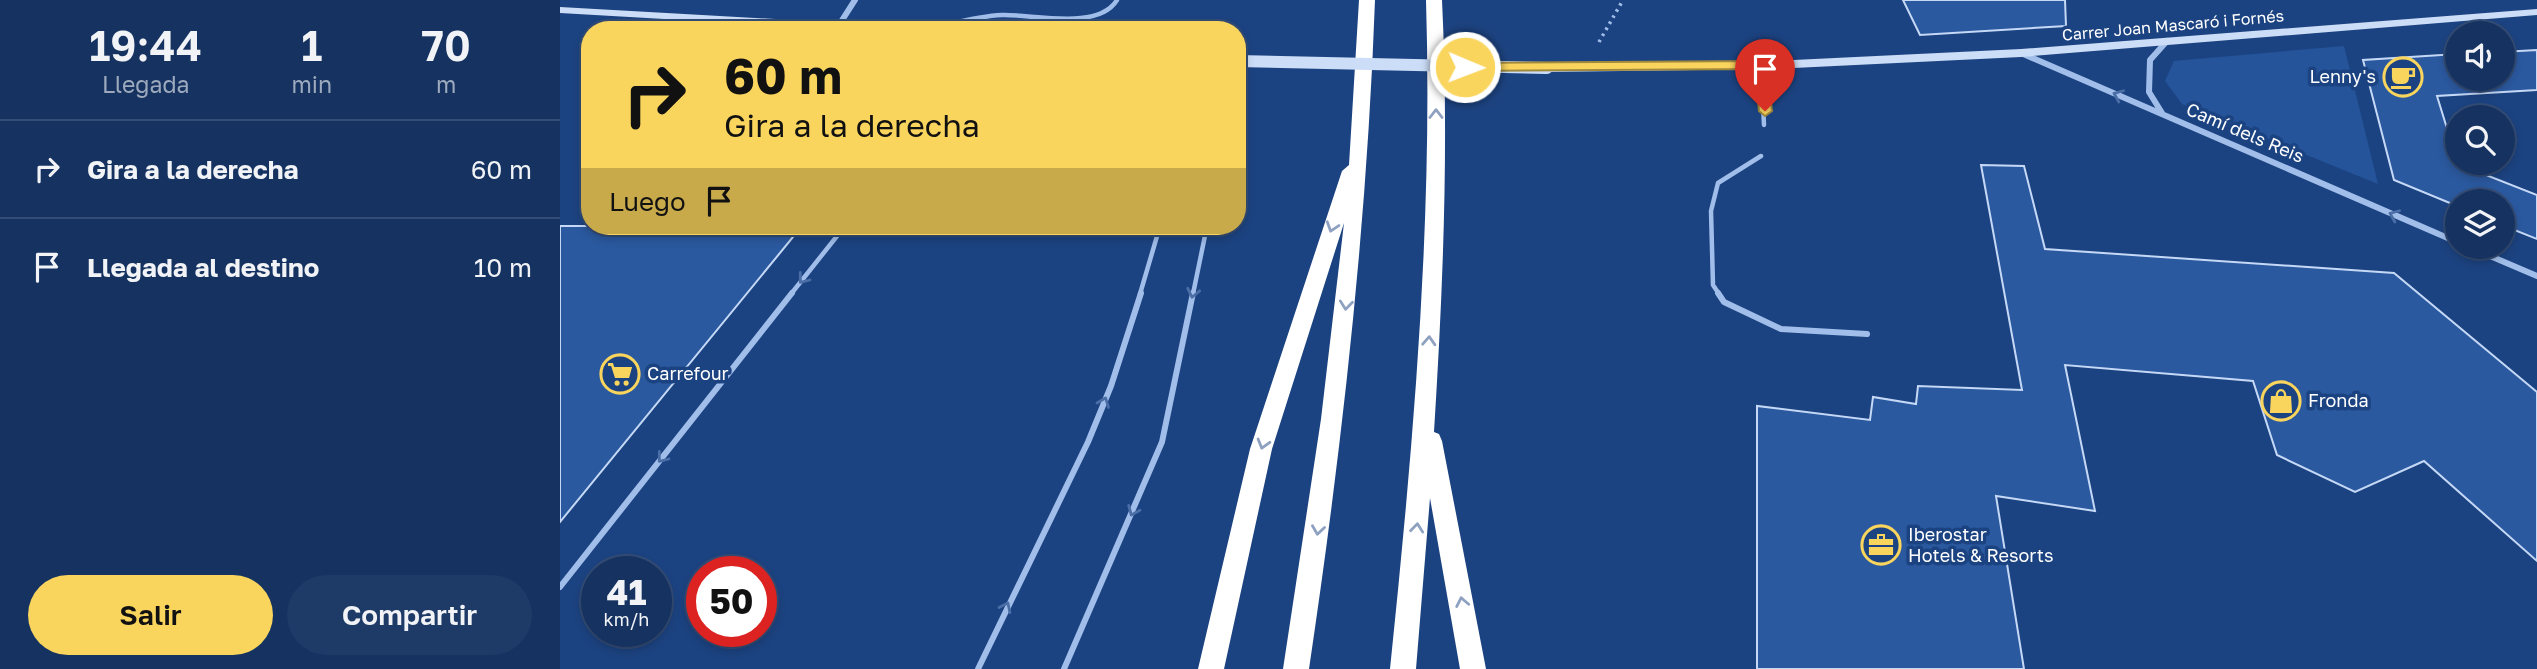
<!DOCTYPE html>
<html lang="es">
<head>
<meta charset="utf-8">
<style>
  body { margin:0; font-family:"Golos Text",sans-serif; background:#1e3a67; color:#f1f3f6; height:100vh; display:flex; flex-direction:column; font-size:26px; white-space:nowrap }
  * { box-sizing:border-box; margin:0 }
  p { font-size:23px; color:#9daabd }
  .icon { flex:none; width:38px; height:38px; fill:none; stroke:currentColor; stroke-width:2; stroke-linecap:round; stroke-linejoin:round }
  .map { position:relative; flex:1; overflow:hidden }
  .panel { display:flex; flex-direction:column; background:#153261; width:560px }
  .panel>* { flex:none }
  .top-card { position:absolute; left:21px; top:21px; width:665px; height:214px; border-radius:28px; box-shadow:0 4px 10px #0003,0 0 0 2px #344d76; background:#fad55e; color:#111; overflow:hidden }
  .fabs { position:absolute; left:1885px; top:21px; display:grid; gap:14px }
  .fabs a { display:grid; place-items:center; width:70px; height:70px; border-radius:50%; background:#153261; box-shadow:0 4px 10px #0003,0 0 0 2px #344d76; font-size:35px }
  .speed { position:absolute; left:21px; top:556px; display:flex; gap:14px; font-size:35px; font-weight:700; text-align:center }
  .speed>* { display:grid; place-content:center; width:91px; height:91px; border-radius:50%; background:#153261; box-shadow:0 4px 10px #0003,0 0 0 2px #344d76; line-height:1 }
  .speed small { font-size:18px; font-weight:400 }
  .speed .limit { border:10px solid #d22; background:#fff; color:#111 }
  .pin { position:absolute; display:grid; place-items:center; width:60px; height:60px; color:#fff; margin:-72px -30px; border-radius:50% 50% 50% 0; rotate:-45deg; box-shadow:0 0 7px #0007 }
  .pin .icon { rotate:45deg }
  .me { position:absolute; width:77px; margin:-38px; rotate:91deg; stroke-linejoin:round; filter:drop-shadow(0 0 5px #0008) }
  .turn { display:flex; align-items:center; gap:24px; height:147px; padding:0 28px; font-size:32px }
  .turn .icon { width:91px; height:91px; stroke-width:2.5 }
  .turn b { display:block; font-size:49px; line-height:60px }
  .then { display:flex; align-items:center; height:66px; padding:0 28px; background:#0003; gap:14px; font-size:26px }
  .eta { display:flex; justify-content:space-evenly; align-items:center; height:119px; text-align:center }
  .eta b { font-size:42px; font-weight:600; line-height:49px }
  .action { display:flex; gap:14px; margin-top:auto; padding:14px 28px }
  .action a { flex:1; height:80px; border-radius:42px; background:#fad55e; color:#111; font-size:28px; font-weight:600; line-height:80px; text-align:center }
  .action a+a { background:#1e3a67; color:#f1f3f6 }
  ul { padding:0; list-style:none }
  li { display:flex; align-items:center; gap:21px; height:98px; padding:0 28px; border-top:2px solid #344d76 }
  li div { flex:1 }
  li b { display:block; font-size:26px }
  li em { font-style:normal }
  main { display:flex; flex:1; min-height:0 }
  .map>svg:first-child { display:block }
  .green { fill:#25549a }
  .building { fill:#2b599f; stroke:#c5d9f7; stroke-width:2 }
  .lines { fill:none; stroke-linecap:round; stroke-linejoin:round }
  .path { stroke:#a1beea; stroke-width:3.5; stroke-dasharray:2.5 4.5; stroke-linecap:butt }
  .lane-far1 { stroke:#a1beea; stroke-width:4.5 }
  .lane { stroke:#a1beea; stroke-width:6 }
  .street { stroke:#a1beea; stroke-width:6 }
  .secondary { fill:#ccddf7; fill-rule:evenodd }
  .highway { fill:#fff; fill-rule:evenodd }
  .secondary-bridge { stroke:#ccddf7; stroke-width:12 }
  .oneway { stroke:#4b6ea6 }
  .oneway2 { stroke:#8ea1c0 }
  .route { fill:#fad55e; stroke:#a28a3d; stroke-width:2 }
  .labels { text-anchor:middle; stroke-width:7; stroke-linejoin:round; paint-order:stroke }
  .far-street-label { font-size:16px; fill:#fff; stroke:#1c4381 }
  .poi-label { font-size:18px; fill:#fff; stroke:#1c4381; text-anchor:start }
  .street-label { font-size:18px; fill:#fff; stroke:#1c4381 }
</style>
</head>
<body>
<main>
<section class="panel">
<div class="eta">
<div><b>19:44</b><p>Llegada</p></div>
<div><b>1</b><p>min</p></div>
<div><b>70</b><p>m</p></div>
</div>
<ul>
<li><svg class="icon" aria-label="right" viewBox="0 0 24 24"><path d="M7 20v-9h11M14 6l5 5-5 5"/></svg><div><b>Gira a la derecha</b></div><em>60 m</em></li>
<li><svg class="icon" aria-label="arrive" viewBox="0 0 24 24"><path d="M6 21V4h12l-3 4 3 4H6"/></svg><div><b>Llegada al destino</b></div><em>10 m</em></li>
</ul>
<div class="action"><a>Salir</a><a>Compartir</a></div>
</section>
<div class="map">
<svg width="1977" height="669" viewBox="0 0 1977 669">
  <rect width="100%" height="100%" fill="#1c4381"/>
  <!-- green -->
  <path class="green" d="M1784,46L1818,184L1622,104L1605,81L1614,61Z"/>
  <!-- building -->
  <path class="building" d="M1343,0H1505L1506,26L1360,35Z
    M1977,50V90L1877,96L1898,164L1977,195V239L1942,225V201H1897V206L1834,180L1803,60L1897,54V79H1942V52Z
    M1421,165L1464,166L1485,249L1834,273L1977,392V561L1864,461L1795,492L1717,455L1693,381L1505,365L1535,511L1436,496L1464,669H1197V406L1310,420L1313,397L1356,404L1358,386L1462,390Z
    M0,226H242L0,522Z"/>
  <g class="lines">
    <!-- path -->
    <path class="path" d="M1039,42L1063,0"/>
    <!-- lane-far1 -->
    <path class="lane-far1" d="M192,21L209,30
      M361,30C387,25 416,16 442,15C473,14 538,31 557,0
      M1201,65L1204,125
      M231,294L285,226
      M580,294L600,226
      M633,294L647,226
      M1159,294L1153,285L1151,211L1158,183L1201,156"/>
    <!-- lane -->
    <path class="lane" d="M1158,293L1164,302L1221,329L1307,334
      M0,587L232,293
      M418,669L528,442L551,386L581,293
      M504,669L602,442L633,293"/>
    <!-- street -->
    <path class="street" d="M279,25L295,0
      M1461,53L1897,242
      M1602,113L1589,92L1590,60L1607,41
      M1909,247L1977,276"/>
    <!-- secondary -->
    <path class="secondary" d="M0,7L358,27L363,30H294L0,13Z
      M1977,9V15L1461,57L1212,69L987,72L981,68L987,64L1212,61L1461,49Z"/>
    <!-- highway -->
    <path class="highway" d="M799,0H815C807,225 782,447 749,669H723L761,419L784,223L712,449L664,669H638L690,449L782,171L789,165Z
      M866,0H882C889,144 883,289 874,432L879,434L882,441L926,669H900L870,498L856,669H830C853,447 873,223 866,0Z"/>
    <!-- secondary-bridge -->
    <path class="secondary-bridge" d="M677,61L987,68"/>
  </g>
  <!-- one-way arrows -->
  <defs><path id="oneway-chevron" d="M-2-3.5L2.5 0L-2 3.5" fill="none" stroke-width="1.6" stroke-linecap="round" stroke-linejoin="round" transform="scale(1.75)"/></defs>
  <g class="oneway">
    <use href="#oneway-chevron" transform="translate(1558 95) rotate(-157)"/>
    <use href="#oneway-chevron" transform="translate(1834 215) rotate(-157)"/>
    <use href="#oneway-chevron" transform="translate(243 279) rotate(128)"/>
    <use href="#oneway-chevron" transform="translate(633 293) rotate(102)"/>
    <use href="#oneway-chevron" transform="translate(544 402) rotate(-69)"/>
    <use href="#oneway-chevron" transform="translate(102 458) rotate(128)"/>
    <use href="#oneway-chevron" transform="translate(573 511) rotate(113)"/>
    <use href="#oneway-chevron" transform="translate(446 607) rotate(-64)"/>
  </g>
  <g class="oneway2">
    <use href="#oneway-chevron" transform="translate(876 114) rotate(-90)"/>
    <use href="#oneway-chevron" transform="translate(772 227) rotate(108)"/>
    <use href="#oneway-chevron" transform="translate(786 305) rotate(96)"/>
    <use href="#oneway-chevron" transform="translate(869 341) rotate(-87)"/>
    <use href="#oneway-chevron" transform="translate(703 444) rotate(106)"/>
    <use href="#oneway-chevron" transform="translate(857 528) rotate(-84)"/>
    <use href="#oneway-chevron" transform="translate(758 530) rotate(98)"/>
    <use href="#oneway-chevron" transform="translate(902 602) rotate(-101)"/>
  </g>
  <!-- route -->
  <path class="route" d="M1201,61L1207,65L1212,111L1205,116L1199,111L1195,69L905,71L899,67L905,63Z"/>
  <!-- icons -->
  <defs>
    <g id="cafe-ring" transform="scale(2.0125)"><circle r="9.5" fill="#1c4381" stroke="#fad55e" stroke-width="1.5"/><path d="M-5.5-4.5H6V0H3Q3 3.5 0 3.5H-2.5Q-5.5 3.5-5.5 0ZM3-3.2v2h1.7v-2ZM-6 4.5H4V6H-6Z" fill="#fad55e"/></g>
    <g id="supermarket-ring" transform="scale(2.0125)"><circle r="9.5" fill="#1c4381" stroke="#fad55e" stroke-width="1.5"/><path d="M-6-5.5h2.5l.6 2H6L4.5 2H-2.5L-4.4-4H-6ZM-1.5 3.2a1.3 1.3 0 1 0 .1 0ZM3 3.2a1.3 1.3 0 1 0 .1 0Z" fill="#fad55e"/></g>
    <g id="shop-ring" transform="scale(2.0125)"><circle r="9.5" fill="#1c4381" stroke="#fad55e" stroke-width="1.5"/><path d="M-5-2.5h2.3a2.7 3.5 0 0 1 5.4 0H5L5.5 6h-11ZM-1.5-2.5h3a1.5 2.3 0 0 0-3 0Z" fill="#fad55e"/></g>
    <g id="office-ring" transform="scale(2.0125)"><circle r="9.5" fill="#1c4381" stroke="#fad55e" stroke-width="1.5"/><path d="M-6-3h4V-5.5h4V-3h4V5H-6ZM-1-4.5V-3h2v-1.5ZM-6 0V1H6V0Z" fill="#fad55e"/></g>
  </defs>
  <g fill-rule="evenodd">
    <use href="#cafe-ring" x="1843" y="77"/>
    <use href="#supermarket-ring" x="60" y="374"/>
    <use href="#shop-ring" x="1721" y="401"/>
    <use href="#office-ring" x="1321" y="545"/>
  </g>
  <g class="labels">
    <!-- far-street labels -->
    <g class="far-street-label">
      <text transform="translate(1613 25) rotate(-5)" y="6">Carrer Joan Mascaró i Fornés</text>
    </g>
    <!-- poi labels -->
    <g class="poi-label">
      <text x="1816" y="83" text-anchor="end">Lenny's</text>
      <text x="87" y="380">Carrefour</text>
      <text x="1748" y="407">Fronda</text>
      <text x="1348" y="541">Iberostar<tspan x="1348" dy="21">Hotels &amp; Resorts</tspan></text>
    </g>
    <!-- street labels -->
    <g class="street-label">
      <text transform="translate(1685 133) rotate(23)" y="6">Camí dels Reis</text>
    </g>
  </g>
</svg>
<div class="fabs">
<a><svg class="icon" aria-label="sound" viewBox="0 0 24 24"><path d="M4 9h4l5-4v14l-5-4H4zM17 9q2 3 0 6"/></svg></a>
<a><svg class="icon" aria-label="search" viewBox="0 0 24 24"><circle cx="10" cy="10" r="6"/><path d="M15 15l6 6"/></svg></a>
<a><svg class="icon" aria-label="layers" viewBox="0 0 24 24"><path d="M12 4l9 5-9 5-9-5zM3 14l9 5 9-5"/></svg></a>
</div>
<div class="speed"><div>41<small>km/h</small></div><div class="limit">50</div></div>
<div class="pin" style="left:1205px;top:111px;background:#d93025"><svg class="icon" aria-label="arrive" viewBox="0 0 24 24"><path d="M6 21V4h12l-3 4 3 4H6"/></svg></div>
<svg class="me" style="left:905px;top:67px" viewBox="-20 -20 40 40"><circle r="17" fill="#fad55e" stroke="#fff" stroke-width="3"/><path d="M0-11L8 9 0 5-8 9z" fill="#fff"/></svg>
<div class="top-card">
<div class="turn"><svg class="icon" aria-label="right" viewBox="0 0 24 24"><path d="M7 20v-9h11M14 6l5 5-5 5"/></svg><div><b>60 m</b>Gira a la derecha</div></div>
<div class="then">Luego<svg class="icon" aria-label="arrive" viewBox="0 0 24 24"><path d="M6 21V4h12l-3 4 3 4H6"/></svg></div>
</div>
</div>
</main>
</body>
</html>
